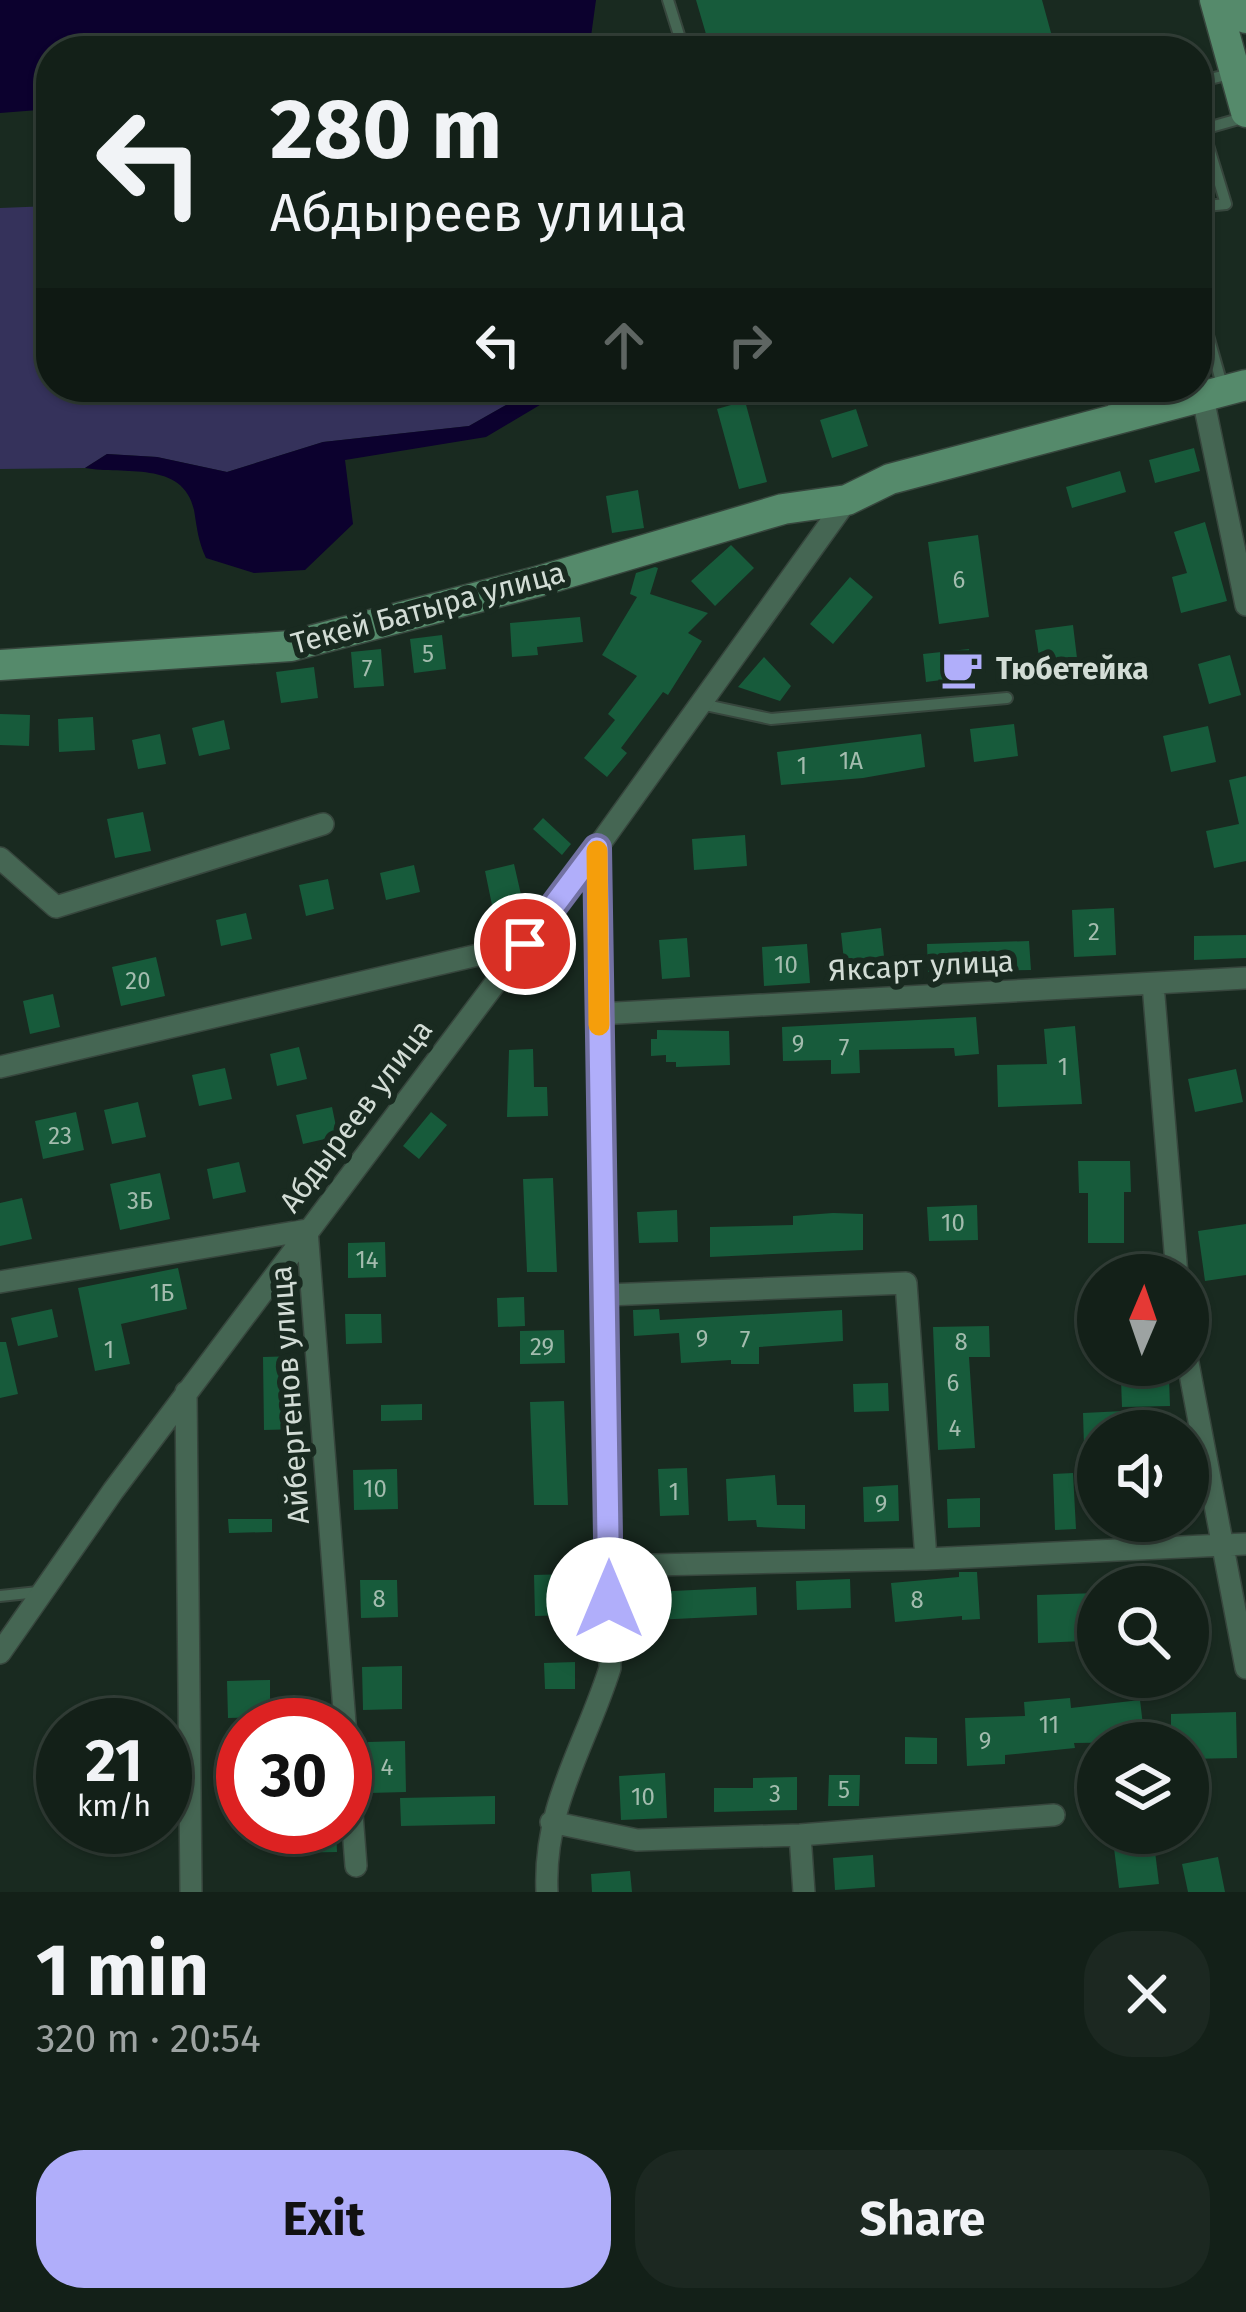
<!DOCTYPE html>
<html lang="en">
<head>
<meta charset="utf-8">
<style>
  body { margin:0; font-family:"Fira Sans",sans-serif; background:#1c2821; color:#f1f3f6; height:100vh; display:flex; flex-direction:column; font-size:45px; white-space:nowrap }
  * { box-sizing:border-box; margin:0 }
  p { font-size:39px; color:#9da3a2 }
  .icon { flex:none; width:66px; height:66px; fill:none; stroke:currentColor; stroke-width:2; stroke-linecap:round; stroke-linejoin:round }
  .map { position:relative; height:1892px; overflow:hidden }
  .panel { display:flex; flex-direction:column; background:#132018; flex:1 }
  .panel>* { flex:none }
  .banner { position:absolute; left:36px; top:36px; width:1176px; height:366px; border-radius:48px; box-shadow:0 3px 9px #0004,0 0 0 3px #323e37; background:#132018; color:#f1f3f6; overflow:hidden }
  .needle { width:78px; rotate:2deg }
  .buttons { position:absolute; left:1077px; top:1254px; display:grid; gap:24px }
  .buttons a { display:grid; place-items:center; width:132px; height:132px; border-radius:50%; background:#132018; box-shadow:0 3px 9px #0004,0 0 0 3px #323e37; font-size:60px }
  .speed { position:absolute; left:36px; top:1698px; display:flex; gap:24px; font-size:60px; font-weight:700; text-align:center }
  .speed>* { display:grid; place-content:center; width:156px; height:156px; border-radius:50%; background:#132018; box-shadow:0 3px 9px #0004,0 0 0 3px #323e37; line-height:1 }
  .speed small { font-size:30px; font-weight:400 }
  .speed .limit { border:18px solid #d22; background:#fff; color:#111 }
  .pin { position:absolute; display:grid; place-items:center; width:102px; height:102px; color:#fff; margin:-51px; border:6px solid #fff; border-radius:50%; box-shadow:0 3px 12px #0007 }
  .me { position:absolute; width:132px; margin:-66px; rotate:0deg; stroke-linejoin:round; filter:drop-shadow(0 0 9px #0008) }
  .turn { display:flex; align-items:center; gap:42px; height:252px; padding:0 36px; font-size:54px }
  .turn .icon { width:156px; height:156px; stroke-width:2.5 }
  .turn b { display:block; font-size:84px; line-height:102px }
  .lanes { display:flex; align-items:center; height:114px; padding:0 36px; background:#0003; justify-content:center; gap:60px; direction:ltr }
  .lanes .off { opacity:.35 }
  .round { display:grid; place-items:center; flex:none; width:126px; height:126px; border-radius:48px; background:#1c2821 }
  .headline { display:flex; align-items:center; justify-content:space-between; height:204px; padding:0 36px }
  h1 { font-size:72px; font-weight:700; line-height:90px }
  .action { display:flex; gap:24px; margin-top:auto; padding:24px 36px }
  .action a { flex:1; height:138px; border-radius:48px; background:#b0aefa; color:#111; font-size:48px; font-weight:700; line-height:138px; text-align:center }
  .action a+a { background:#1c2821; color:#f1f3f6 }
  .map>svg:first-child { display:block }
  .green { fill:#35325b }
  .water { fill:#0c012e }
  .building { fill:#175b3b }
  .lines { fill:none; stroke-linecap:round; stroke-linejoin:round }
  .lane-casing { stroke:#37463d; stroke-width:14 }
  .street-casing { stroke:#37463d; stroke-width:24 }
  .secondary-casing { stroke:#37463d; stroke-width:33 }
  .lane { stroke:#456653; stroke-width:10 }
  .street { stroke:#456653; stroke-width:21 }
  .secondary { stroke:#558a6b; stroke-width:30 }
  .route-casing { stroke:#7271a2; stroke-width:30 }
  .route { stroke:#b0aefa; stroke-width:21 }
  .slow { stroke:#f59e0b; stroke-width:21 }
  .labels { text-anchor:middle; stroke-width:12; stroke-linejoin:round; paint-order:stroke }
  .number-label { font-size:24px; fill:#a3bcae }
  .street-label { font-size:30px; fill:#d2dcd5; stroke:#192a20 }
  .poi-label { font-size:30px; font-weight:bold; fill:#d2dcd5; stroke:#192a20; text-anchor:start }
</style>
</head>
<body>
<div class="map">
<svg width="1246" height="1892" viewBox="0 0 1246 1892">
  <rect width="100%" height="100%" fill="#192a20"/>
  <!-- green -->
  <path class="green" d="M51,206V387H538L469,426L323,442L227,472L157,457L107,454L85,468L0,469V208Z"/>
  <!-- water -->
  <path class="water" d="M0,0H596L589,51H51V109L0,113Z
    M538,387H570L486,437L345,460L353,524L305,570L254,573L206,558C198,541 197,528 194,510C183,460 124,475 85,468L107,454L157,457L227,472L323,442L469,426Z"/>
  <!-- building -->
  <path class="building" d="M696,0H1042L1056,51H711Z
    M745,401L767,482L739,489L717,409Z
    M856,409L868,446L832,458L820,420Z
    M1194,448L1200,471L1155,483L1149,460Z
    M1120,471L1126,492L1072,508L1066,487Z
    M638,490L644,528L612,533L606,496Z
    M1205,522L1227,601L1181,613L1172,577L1187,573L1174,532Z
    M978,535L989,617L939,624L928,542Z
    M731,545L754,568L715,606L691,581Z
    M655,567L658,568L650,594L708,613L688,633L702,641L668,695L663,692L621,748L627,753L607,777L584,758L615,720L608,714L637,676L602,655L637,597L630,594L636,573Z
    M850,577L873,597L833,644L810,624Z
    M580,617L583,642L537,647L538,655L512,657L510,623Z
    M1073,625L1077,658L1040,663L1035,630Z
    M442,635L446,669L414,673L410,639Z
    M381,649L384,686L354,688L351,652Z
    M969,649L972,676L926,682L923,654Z
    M1230,655L1241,695L1209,704L1198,664Z
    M764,657L791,686L780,701L738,687Z
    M314,667L318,698L281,703L276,672Z
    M0,714L30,715L29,746L0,745Z
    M93,717L95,750L59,752L58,719Z
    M224,720L230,749L199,756L192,728Z
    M1014,724L1018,756L974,762L970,729Z
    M1208,726L1216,762L1171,772L1163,736Z
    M160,734L166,764L138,769L132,740Z
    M921,734L925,767L863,778L781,785L777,752Z
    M1246,776V861L1214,868L1206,831L1239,824L1229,780Z
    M143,812L151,851L115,858L107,819Z
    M543,818L571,844L562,855L533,829Z
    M745,835L747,866L694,870L692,839Z
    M514,864L522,899L492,905L485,871Z
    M414,865L420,892L386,900L380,873Z
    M328,879L334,909L306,916L299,885Z
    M1114,908L1116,955L1074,957L1072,910Z
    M246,913L252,939L221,946L216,920Z
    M881,928L885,966L845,970L841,933Z
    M1246,935V958L1194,960V936Z
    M687,938L690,977L662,979L659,940Z
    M1029,941L1031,970L928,972L927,944Z
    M807,944L810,983L764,986L762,947Z
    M156,957L165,996L121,1006L112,967Z
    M53,994L60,1027L30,1034L23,1001Z
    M976,1017L979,1054L955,1056L954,1048L859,1050L860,1073L831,1074V1060L783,1061L782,1027Z
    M1075,1026L1082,1104L998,1107L997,1065L1047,1064L1044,1029Z
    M657,1030L729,1031L730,1065L676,1067V1062H666V1055L651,1056V1039H657Z
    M299,1047L307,1079L277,1086L270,1054Z
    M533,1049L534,1087H547L548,1116L507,1117L509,1050Z
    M225,1068L232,1099L199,1106L192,1075Z
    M1236,1069L1243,1102L1195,1112L1188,1079Z
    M138,1102L146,1137L112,1144L104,1110Z
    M332,1107L338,1136L303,1144L296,1115Z
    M76,1112L84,1150L43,1159L35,1121Z
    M431,1112L447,1125L419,1159L403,1146Z
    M1078,1161H1130L1131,1192H1124V1243H1088V1193H1079Z
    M239,1162L246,1192L213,1199L207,1169Z
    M160,1173L170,1219L120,1230L110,1184Z
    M553,1178L557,1272H527L523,1179Z
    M22,1198L32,1239L0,1246V1203Z
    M977,1205L978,1240L929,1241L927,1207Z
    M677,1210L678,1242L639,1243L637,1212Z
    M833,1213L863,1214V1250L710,1257V1227L793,1225V1216Z
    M1246,1224V1275L1205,1281L1198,1231Z
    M385,1242L386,1277L348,1278V1243Z
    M178,1268L187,1309L121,1324L130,1364L95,1371L78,1288Z
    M524,1297L525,1326L498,1327L497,1298Z
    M52,1309L58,1337L18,1346L11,1318Z
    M659,1309L660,1320L842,1310L843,1341L759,1347V1364H731V1360L681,1363L679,1333L634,1336L633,1310Z
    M345,1314H381L382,1343L346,1344Z
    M989,1326L990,1357H969L975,1448L938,1450L933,1327Z
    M564,1330L565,1363L520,1364V1331Z
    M0,1342H6L18,1394L0,1398Z
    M298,1356L300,1429L264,1430L263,1357Z
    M1169,1378L1170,1406L1122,1407L1121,1380Z
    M888,1383L889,1411L854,1412L853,1384Z
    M564,1401L568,1505H534L530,1402Z
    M422,1404V1420L381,1421V1405Z
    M1124,1411L1125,1431H1098V1445L1084,1446L1083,1413Z
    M687,1468L689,1515L660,1516L658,1469Z
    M397,1469L398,1509L354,1510L353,1470Z
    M1073,1473L1076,1529L1055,1530L1053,1474Z
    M775,1475L777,1505H805V1529L757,1527L756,1520L728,1521L726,1479Z
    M898,1485L899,1521L864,1522L863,1487Z
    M980,1498V1527L948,1528L947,1499Z
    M228,1519H272V1532L229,1533Z
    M959,1572H977L980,1619L962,1620V1616L895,1622L891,1583L959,1577Z
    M569,1574L570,1615L535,1616L534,1575Z
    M850,1579L851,1608L797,1610L796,1581Z
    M360,1580H397L398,1617L361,1618Z
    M756,1587L757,1615L654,1620L652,1592Z
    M1098,1593V1628L1083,1629L1084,1641L1038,1643L1037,1595Z
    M575,1662V1689H545L544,1663Z
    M402,1666V1709L363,1710L362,1667Z
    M270,1680V1717L228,1718L227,1681Z
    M1070,1698L1071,1708L1140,1700L1145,1742L1074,1743L1075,1748L1005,1755V1764L967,1766L965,1718L1025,1716L1024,1702Z
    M1236,1712L1237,1758L1188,1759V1743H1171V1714Z
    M905,1737L937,1738V1764H905Z
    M405,1741L406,1792L369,1793L368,1742Z
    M665,1773L667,1818L621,1820L619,1776Z
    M829,1775H860L859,1806H828Z
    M797,1777V1810L714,1812V1788H753V1778Z
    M495,1796V1824L401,1826L400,1798Z
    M286,1827H336L337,1852L287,1853Z
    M1154,1843L1159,1884L1119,1888L1114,1848Z
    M873,1855L875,1887L835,1890L833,1858Z
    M1218,1857L1225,1892H1188L1182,1864Z
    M630,1871L632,1892H592L591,1874Z"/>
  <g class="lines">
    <!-- lane casing -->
    <g class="lane-casing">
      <path id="lane" d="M668,0L684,51
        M1197,82L1235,73
        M1197,109L1226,204L1197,207
        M1200,130L1246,117
        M1197,297L1223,388
        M1111,387L1114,416
        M701,704L771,719L1007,698
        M0,1596L38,1592"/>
    </g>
    <!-- street casing -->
    <g class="street-casing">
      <path id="street" d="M1203,398L1246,605
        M0,858L56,907L323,824
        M1153,984L1177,1275
        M599,1014L1246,978
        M0,1067L525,944
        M0,1282L307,1230L356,1866
        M606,1295L906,1283L926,1559
        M1188,1363L1246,1668
        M186,1392L191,1892
        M609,1566L926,1559L1246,1544
        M0,1653L113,1491L597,848L847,500
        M551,1822L637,1840L800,1835L1054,1815
        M800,1835L804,1892
        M547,1892C543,1806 585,1747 610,1668L597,848"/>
    </g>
    <!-- secondary casing -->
    <g class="secondary-casing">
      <path id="secondary" d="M1215,0L1246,112
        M1241,0L1246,18
        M0,665L291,646L536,582L783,509L847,500L890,479L1246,385"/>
    </g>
    <!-- lane -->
    <use href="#lane" class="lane"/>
    <!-- street -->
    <use href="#street" class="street"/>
    <!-- secondary -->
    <use href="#secondary" class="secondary"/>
  </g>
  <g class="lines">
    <!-- route casing -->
    <g class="route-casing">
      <path id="route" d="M525,944L597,848L609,1600"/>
    </g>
    <!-- route -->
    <use href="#route" class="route"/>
    <!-- slow -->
    <path class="slow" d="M597,851L599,1025"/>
  </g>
  <!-- icons -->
  <defs>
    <g id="cafe-bare" transform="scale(3.24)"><path d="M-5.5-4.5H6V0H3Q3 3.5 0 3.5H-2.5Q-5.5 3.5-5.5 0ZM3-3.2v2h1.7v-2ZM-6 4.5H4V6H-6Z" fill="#b0aefa" stroke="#192a20" stroke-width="2.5" paint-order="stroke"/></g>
  </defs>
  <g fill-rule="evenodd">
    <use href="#cafe-bare" x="962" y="669"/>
  </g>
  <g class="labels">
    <!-- number labels -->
    <g class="number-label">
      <text x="959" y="588">6</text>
      <text x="428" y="662">5</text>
      <text x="367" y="677">7</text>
      <text x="851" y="769">1А</text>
      <text x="802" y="774">1</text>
      <text x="1094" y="940">2</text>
      <text x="786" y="973">10</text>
      <text x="138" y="989">20</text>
      <text x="798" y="1052">9</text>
      <text x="844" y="1056">7</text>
      <text x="1063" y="1075">1</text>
      <text x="60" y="1144">23</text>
      <text x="140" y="1209">3Б</text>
      <text x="953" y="1231">10</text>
      <text x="367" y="1268">14</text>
      <text x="162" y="1301">1Б</text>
      <text x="702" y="1347">9</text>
      <text x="745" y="1348">7</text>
      <text x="961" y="1350">8</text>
      <text x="542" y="1355">29</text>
      <text x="109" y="1358">1</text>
      <text x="953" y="1391">6</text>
      <text x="955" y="1436">4</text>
      <text x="375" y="1497">10</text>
      <text x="674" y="1500">1</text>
      <text x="881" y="1512">9</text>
      <text x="379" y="1607">8</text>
      <text x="917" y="1608">8</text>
      <text x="1049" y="1733">11</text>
      <text x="985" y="1749">9</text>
      <text x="387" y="1775">4</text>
      <text x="844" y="1798">5</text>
      <text x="775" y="1802">3</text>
      <text x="643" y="1805">10</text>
    </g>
    <!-- street labels -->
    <g class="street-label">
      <text transform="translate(428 608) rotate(-15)" y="10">Текей Батыра улица</text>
      <text transform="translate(921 966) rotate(-3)" y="10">Яксарт улица</text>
      <text transform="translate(356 1116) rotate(-53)" y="10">Абдыреев улица</text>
      <text transform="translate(290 1395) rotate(-94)" y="10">Айбергенов улица</text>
    </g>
    <!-- poi labels -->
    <g class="poi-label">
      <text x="996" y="679">Тюбетейка</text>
    </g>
  </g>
</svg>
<div class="buttons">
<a><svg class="needle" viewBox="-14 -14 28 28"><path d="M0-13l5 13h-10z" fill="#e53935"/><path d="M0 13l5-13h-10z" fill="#9da3a2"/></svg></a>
<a><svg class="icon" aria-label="sound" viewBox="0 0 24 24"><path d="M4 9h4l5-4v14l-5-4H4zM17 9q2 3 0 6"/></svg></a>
<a><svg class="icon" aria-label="search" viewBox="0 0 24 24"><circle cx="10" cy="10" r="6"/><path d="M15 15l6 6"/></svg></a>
<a><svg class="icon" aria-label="layers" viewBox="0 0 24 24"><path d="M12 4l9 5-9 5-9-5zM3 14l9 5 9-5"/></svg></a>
</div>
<div class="speed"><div>21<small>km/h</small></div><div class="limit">30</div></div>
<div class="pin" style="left:525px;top:944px;background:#d93025"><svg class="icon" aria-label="arrive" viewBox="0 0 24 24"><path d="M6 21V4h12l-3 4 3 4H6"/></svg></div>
<svg class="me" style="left:609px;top:1600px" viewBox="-20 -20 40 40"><circle r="19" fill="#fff"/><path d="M0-13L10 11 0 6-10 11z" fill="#b0aefa"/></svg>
<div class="banner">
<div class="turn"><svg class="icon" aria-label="left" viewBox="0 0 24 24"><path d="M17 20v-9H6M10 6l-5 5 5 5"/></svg><div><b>280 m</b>Абдыреев улица</div></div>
<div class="lanes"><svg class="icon" aria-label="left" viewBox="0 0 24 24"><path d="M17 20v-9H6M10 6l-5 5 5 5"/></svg><svg class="icon off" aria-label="ahead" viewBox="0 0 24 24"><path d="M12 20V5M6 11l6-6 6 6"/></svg><svg class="icon off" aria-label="right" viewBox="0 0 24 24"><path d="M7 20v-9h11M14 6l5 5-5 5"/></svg></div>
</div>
</div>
<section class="panel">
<div class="headline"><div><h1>1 min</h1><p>320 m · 20:54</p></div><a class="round"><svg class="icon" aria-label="close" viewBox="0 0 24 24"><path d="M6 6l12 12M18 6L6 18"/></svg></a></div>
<div class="action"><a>Exit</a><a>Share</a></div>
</section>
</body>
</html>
